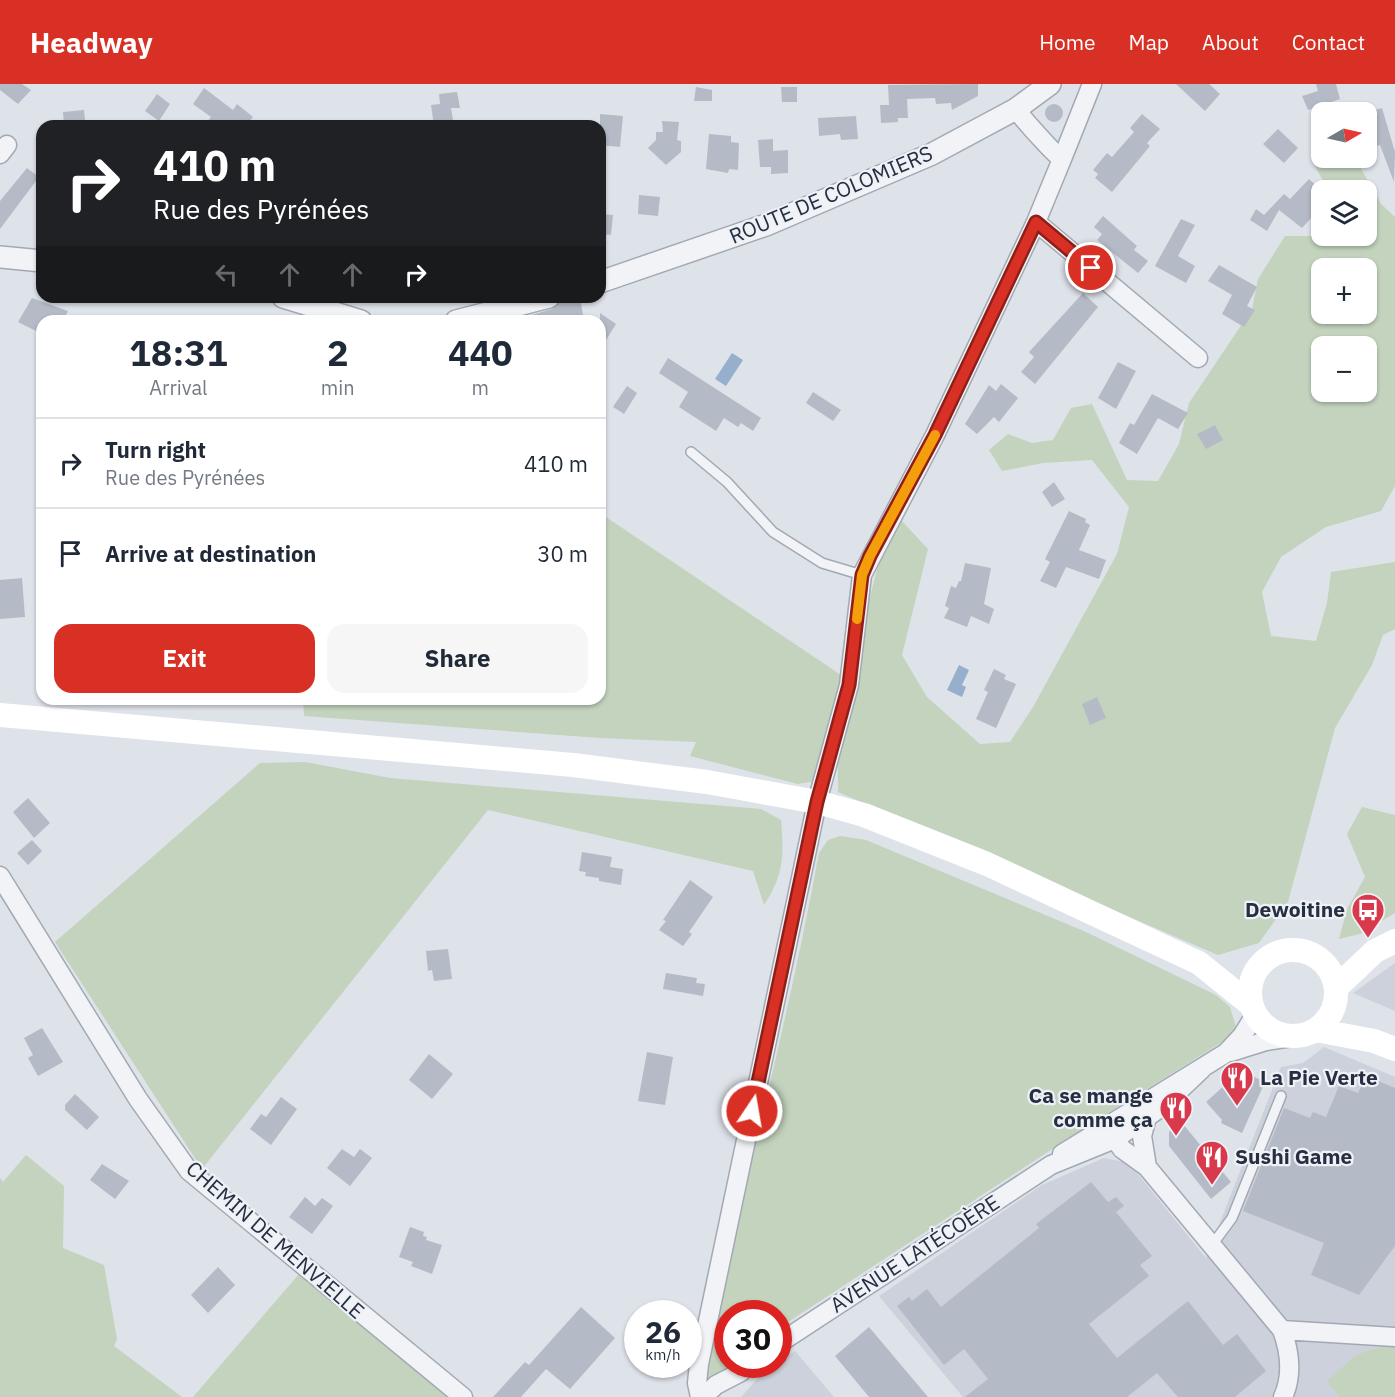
<!DOCTYPE html>
<html lang="en">
<head>
<meta charset="utf-8">
<style>
  body { margin:0; font-family:"IBM Plex Sans",sans-serif; background:#f6f6f7; color:#1f2937; height:100vh; display:flex; flex-direction:column; font-size:22px; white-space:nowrap }
  * { box-sizing:border-box; margin:0 }
  p { font-size:20px; color:#747a83 }
  .icon { flex:none; width:33px; height:33px; fill:none; stroke:currentColor; stroke-width:2; stroke-linecap:round; stroke-linejoin:round }
  .map { position:relative; flex:1; overflow:hidden }
  .drawer { position:absolute; left:36px; top:231px; width:570px; height:390px; display:flex; flex-direction:column; background:#fff; border-radius:18px; box-shadow:0 2px 4px #0004 }
  .drawer>* { flex:none }
  .hud { position:absolute; left:36px; top:36px; width:570px; height:183px; border-radius:18px; box-shadow:0 2px 4px #0004; background:#202124; color:#fff; overflow:hidden }
  .needle { width:39px; rotate:81deg }
  .buttons { position:absolute; left:1311px; top:18px; display:grid; gap:12px }
  .buttons a { display:grid; place-items:center; width:66px; height:66px; border-radius:12px; background:#fff; box-shadow:0 2px 4px #0004; font-size:30px }
  .speed { position:absolute; left:624px; top:1216px; display:flex; gap:12px; font-size:30px; font-weight:700; text-align:center }
  .speed>* { display:grid; place-content:center; width:78px; height:78px; border-radius:50%; background:#fff; box-shadow:0 2px 4px #0004; line-height:1 }
  .speed small { font-size:15px; font-weight:400 }
  .speed .limit { border:9px solid #d22; background:#fff; color:#111 }
  .pin { position:absolute; display:grid; place-items:center; width:51px; height:51px; color:#fff; margin:-26px; border:3px solid #fff; border-radius:50%; box-shadow:0 2px 6px #0007 }
  .me { position:absolute; width:66px; margin:-33px; rotate:12deg; stroke-linejoin:round; filter:drop-shadow(0 0 4px #0008) }
  .turn { display:flex; align-items:center; gap:21px; height:126px; padding:0 18px; font-size:27px }
  .turn .icon { width:78px; height:78px; stroke-width:2.5 }
  .turn b { display:block; font-size:42px; line-height:51px }
  .lanes { display:flex; align-items:center; height:57px; padding:0 18px; background:#0003; justify-content:center; gap:30px; direction:ltr }
  .lanes .off { opacity:.35 }
  .eta { display:flex; justify-content:space-evenly; align-items:center; height:102px; text-align:center }
  .eta b { font-size:36px; font-weight:800; line-height:42px }
  .action { display:flex; gap:12px; margin-top:auto; padding:12px 18px }
  .action a { flex:1; height:69px; border-radius:18px; background:#d93025; color:#fff; font-size:24px; font-weight:800; line-height:69px; text-align:center }
  .action a+a { background:#f6f6f7; color:#1f2937 }
  ul { padding:0; list-style:none }
  li { display:flex; align-items:center; gap:18px; height:90px; padding:0 18px; border-top:2px solid #e0e1e3 }
  li div { flex:1 }
  li b { display:block; font-size:22px }
  li em { font-style:normal }
  header { display:flex; align-items:center; gap:36px; box-sizing:border-box; height:84px; padding:0 30px; background:#d93025; color:#fff }
  header strong { font-size:28px }
  nav { display:flex; gap:33px; margin-inline-start:auto; font-size:21px }
  .map>svg:first-child { display:block }
  .built { fill:#ccd1db }
  .green { fill:#c3d3be; fill-rule:evenodd }
  .water { fill:#96afcc }
  .building { fill:#b5bbc6 }
  .lines { fill:none; stroke-linecap:round; stroke-linejoin:round }
  .service-casing { stroke:#a3a9b3; stroke-width:12 }
  .minor-casing { stroke:#a3a9b3; stroke-width:21 }
  .tertiary-casing { stroke:#a3a9b3; stroke-width:24 }
  .service { stroke:#f1f3f7; stroke-width:9 }
  .minor { stroke:#f1f3f7; stroke-width:18 }
  .tertiary { stroke:#f1f3f7; stroke-width:21 }
  .secondary { stroke:#fff; stroke-width:24 }
  .route-casing { stroke:#8d1f18; stroke-width:15 }
  .route { stroke:#d93025; stroke-width:10 }
  .slow { stroke:#f59e0b; stroke-width:10 }
  .labels { text-anchor:middle; stroke-width:4.5; stroke-linejoin:round; paint-order:stroke }
  .street-label { font-size:21px; fill:#262f41; stroke:#eef1f6 }
  .poi-label { font-size:21px; font-weight:bold; fill:#262f41; stroke:#eef1f6; text-anchor:end }
</style>
</head>
<body>
<header>
<strong>Headway</strong>
<nav><a>Home</a><a>Map</a><a>About</a><a>Contact</a></nav>
</header>
<div class="map">
<svg width="1395" height="1313" viewBox="0 0 1395 1313">
  <rect width="100%" height="100%" fill="#dee2e9"/>
  <!-- built -->
  <path class="built" d="M1395,879V927L1353,909Z
    M1324,963L1395,993V1313H963L879,1212L1042,1101L1104,1074L1129,1079L1206,1174L1281,983L1303,979Z
    M795,1267L834,1313H741L758,1294Z"/>
  <!-- green -->
  <path class="green" d="M1321,62L1322,74H1355L1381,120L1395,133V402L1381,427L1326,443L1281,473L1262,508L1271,552L1316,557L1327,519L1331,488L1395,478V545L1383,551L1372,581L1335,644L1288,818L1259,859L1218,871L838,708V637L880,474L900,435L928,465L902,571L927,613L980,660L1010,658L1033,623L1117,470L1129,423L1092,376L1043,379L1002,387L989,366L1008,350L1032,359L1053,356L1071,324L1092,320L1127,396L1158,397L1179,360L1189,319L1252,225L1258,195L1285,152H1314L1321,141L1322,152H1366V106H1328L1316,84ZM1322,184H1366V230H1322ZM1322,262H1366V308H1322Z
    M600,429L844,593L816,697L798,700L690,672L696,658L600,654L304,632L303,615H559L563,619L565,615H600Z
    M305,678L390,694L761,725L781,736C784,771 784,791 764,821L753,787L488,726L202,1085L55,858L260,679Z
    M1362,723L1395,731V829L1360,850L1339,855L1347,825L1365,793L1347,750Z
    M840,752L866,756L1086,848L1216,911L1230,923L1236,943L1232,952L1095,1037L779,1244L778,1230H728V1281H734L711,1297L705,1296L702,1286C741,1114 787,943 819,769L828,756Z
    M26,1071L64,1102L63,1164L104,1181L117,1255L114,1262L182,1313H0V1094L3,1098Z
    M299,1190L448,1313H193Z
    M1380,1263H1395V1313H1340L1327,1297L1356,1271Z"/>
  <!-- water -->
  <path class="water" d="M732,269L743,276L726,302L715,295Z
    M959,581L969,586L962,601L966,603L962,613L947,606Z"/>
  <!-- building -->
  <path class="building" d="M0,0H22L31,6L18,20L0,6Z
    M978,0V12L952,26L951,19L936,20L935,14L907,15L908,34H898V38L881,39L880,21H889L888,1Z
    M1176,0H1209L1220,10L1205,27Z
    M1316,0H1336L1340,15L1308,26L1302,12L1318,7Z
    M696,3L712,6V17H694Z
    M781,3H797V18H782Z
    M204,4L233,26L237,20L253,33L246,42H204L211,33L193,20Z
    M457,8L460,24H451L454,42H434L431,21L440,20L439,10Z
    M157,10L170,20L159,37L145,27Z
    M1045 29a9 9 0 1 1 18 0a9 9 0 1 1-18 0Z
    M1382,24L1395,68L1394,98L1380,61L1375,62L1371,50L1366,51V29Z
    M84,26L85,36L80,42H64L63,28Z
    M600,30L623,32L620,63L600,61Z
    M1142,30L1160,45L1147,59L1150,62L1112,108L1095,94L1098,90L1093,86L1107,69L1112,73L1134,48L1130,44Z
    M856,32L858,55L841,56L840,50L819,52L818,34Z
    M662,37L679,38L677,56L681,57V68L666,81L648,64L656,56V48H663Z
    M1278,45L1298,64L1284,79L1263,60Z
    M709,50L731,52V58L739,59L738,86L729,85L728,89L706,85Z
    M773,55V67L788,66V89L771,90V83H760L758,56Z
    M27,84L39,93L0,145V117Z
    M1309,95L1322,107V122L1302,144L1279,126L1267,147L1250,136L1256,125L1264,131L1284,110L1290,115Z
    M639,111L660,113L658,132L638,130Z
    M600,130L613,131L611,151L600,150Z
    M1103,132L1137,162L1134,166L1148,177L1138,189L1097,156L1102,150L1094,143Z
    M1181,135L1195,141L1178,172L1195,182L1186,199L1155,182Z
    M1219,181L1257,203L1247,222L1255,226L1244,243L1222,230L1232,211L1208,197Z
    M1083,209L1098,223L1035,300L1021,288L1034,273L1029,268Z
    M575,213H580L584,237H511L552,225L561,217Z
    M32,214L68,227L63,237H41L36,247L18,238Z
    M600,229L616,240L600,266Z
    M668,274L761,334L753,347L741,339L738,343L724,334L716,347L679,323L688,308L659,289Z
    M1118,278L1136,287L1116,325L1098,314Z
    M1001,300L1018,314L999,338L994,333L977,350L965,340L989,301L996,307Z
    M627,302L637,309L624,330L613,323Z
    M813,308L841,326L833,337L806,319Z
    M1152,310L1188,329L1178,345L1158,334L1137,370L1119,359L1130,339L1134,341Z
    M1215,341L1223,356L1206,365L1197,350Z
    M1054,398L1065,415L1052,423L1042,408Z
    M1069,427L1086,435L1085,438L1090,441L1079,466L1106,476L1099,495L1066,483L1056,504L1040,497L1050,478L1045,475Z
    M965,479L991,484L984,520L994,525L989,540L971,532L967,543L944,534L949,524L945,522L951,502L956,504L959,497H961Z
    M22,494L25,533L0,535V496Z
    M994,585L1006,591L1004,595L1016,600L996,644L976,635L988,608L984,606Z
    M1097,613L1106,634L1090,641L1082,620Z
    M28,714L50,739L34,754L13,728Z
    M32,756L42,767L28,781L17,769Z
    M582,768L612,773L610,783L623,785L621,801L599,797V794L585,792L586,788L579,787Z
    M690,796L713,813L689,848L692,850L683,862L659,846L666,837L663,836Z
    M448,865L452,895L434,897L432,886L428,887L426,867Z
    M666,889L697,894L696,899L705,900L703,912L663,905Z
    M42,944L63,978L38,992L28,974L33,971L24,954Z
    M647,968L673,973L665,1021L638,1017Z
    M429,970L453,990L432,1015L409,996Z
    M1244,988L1265,998L1242,1049L1221,1039L1222,1036L1206,1018L1226,1000L1234,1009Z
    M1366,992L1395,1004V1162L1359,1211L1311,1191L1324,1159L1243,1127L1284,1024L1310,1034L1313,1028L1326,1033L1339,1002L1358,1009Z
    M75,1010L99,1033L87,1046L65,1026V1021Z
    M281,1013L297,1025L271,1061L250,1045L261,1030L266,1033Z
    M1178,1034L1231,1098L1211,1115L1169,1062V1048Z
    M342,1065L354,1073L360,1065L372,1074L350,1102L327,1084Z
    M102,1080L129,1097L115,1115L90,1096Z
    M1091,1098L1108,1118L1116,1113L1124,1122L1116,1128L1152,1172L1140,1181L1149,1192L1089,1240L1117,1274L1188,1217L1223,1261L1237,1250L1266,1287L1235,1313H1178L1157,1289L1127,1313H965L988,1295L964,1265L944,1281L897,1222L909,1213L912,1217L927,1205L941,1223L1039,1144L1036,1140Z
    M305,1113L315,1122L322,1114L333,1122L312,1150L289,1133Z
    M410,1143L424,1148L423,1152L427,1153L426,1156L442,1161L432,1190L411,1182L413,1178L399,1173Z
    M218,1183L235,1201L208,1229L191,1211Z
    M581,1223L615,1254L570,1305L546,1285L521,1313H493L525,1278L529,1281Z
    M869,1243L928,1313H869L835,1272Z"/>
  <g class="lines">
    <!-- service casing -->
    <g class="service-casing">
      <path id="service" d="M691,368L727,398L773,448L822,479L862,491
        M1212,1161L1232,1134L1281,1012"/>
    </g>
    <!-- minor casing -->
    <g class="minor-casing">
      <path id="minor" d="M1016,25C1021,33 1057,73 1062,75L1092,0
        M0,70L7,61
        M1036,138L1198,274
        M0,792L138,1015L189,1087L463,1313
        M1231,968L1266,957L1292,953
        M1147,1033L1142,1052L1147,1083
        M1106,1042L1122,1065L1147,1083L1282,1246L1395,1253
        M1062,1070L1226,969L1242,952L1255,931
        M1282,1246C1290,1268 1293,1291 1283,1313
        M778,1260L1051,1081L1115,1055L1163,1022L1202,985
        M700,1313L697,1299L699,1280L817,718L849,601L862,491L935,351L1036,138L1062,75
        M703,1313L716,1301L741,1288"/>
    </g>
    <!-- tertiary casing -->
    <g class="tertiary-casing">
      <path id="tertiary" d="M0,173L42,177
        M600,198L766,141L932,70L1016,25L1050,0
        M283,213L361,237
        M456,237L549,213"/>
    </g>
    <!-- service -->
    <use href="#service" class="service"/>
    <!-- minor -->
    <use href="#minor" class="minor"/>
    <!-- tertiary -->
    <use href="#tertiary" class="tertiary"/>
    <!-- secondary -->
    <path class="secondary" d="M0,631L573,681L707,698L817,718L864,731L987,780L1199,879L1250,920
      M1250 909a43 43 0 1 1 86 0a43 43 0 1 1-86 0Z
      M1336,904L1375,867L1395,857
      M1316,946L1374,957L1395,965"/>
  </g>
  <g class="lines">
    <!-- route casing -->
    <g class="route-casing">
      <path id="route" d="M752,1027L817,718L849,601L862,491L870,472L935,351L1036,138L1091,184"/>
    </g>
    <!-- route -->
    <use href="#route" class="route"/>
    <!-- slow -->
    <path class="slow" d="M857,535L862,491L870,472L935,351"/>
  </g>
  <!-- icons -->
  <defs>
    <g id="bus-pin" transform="scale(1.725)"><path d="M0 17L-7.5 6A9.5 9.5 0 1 1 7.5 6Z" fill="#d8394d" stroke="#eef1f6"/><path d="M-5-6H5V4H4V6H2V4H-2V6H-4V4H-5ZM-3.5-4V0h7V-4ZM-3.5 1.2v1.5H-2V1.2ZM2 1.2v1.5H3.5V1.2Z" fill="#fff"/></g>
    <g id="restaurant-pin" transform="scale(1.725)"><path d="M0 17L-7.5 6A9.5 9.5 0 1 1 7.5 6Z" fill="#d8394d" stroke="#eef1f6"/><path d="M-5-6h1v4h1v-4h1v4h1v-4h1v5L-1.5 .5V6h-2V.5L-5-1ZM5-6V6H3V1.5H1.5Q1.5-4 5-6Z" fill="#fff"/></g>
  </defs>
  <g fill-rule="evenodd">
    <use href="#bus-pin" x="1368" y="826"/>
    <use href="#restaurant-pin" x="1237" y="994"/>
    <use href="#restaurant-pin" x="1176" y="1024"/>
    <use href="#restaurant-pin" x="1212" y="1073"/>
  </g>
  <g class="labels">
    <!-- street labels -->
    <g class="street-label">
      <text transform="translate(831 111) rotate(-23)" y="7">ROUTE DE COLOMIERS</text>
      <text transform="translate(275 1156) rotate(41)" y="7">CHEMIN DE MENVIELLE</text>
      <text transform="translate(915 1170) rotate(-33)" y="7">AVENUE LATÉCOÈRE</text>
    </g>
    <!-- poi labels -->
    <g class="poi-label">
      <text x="1345" y="833">Dewoitine</text>
      <text x="1260" y="1001" text-anchor="start">La Pie Verte</text>
      <text x="1153" y="1019">Ca se mange<tspan x="1153" dy="24">comme ça</tspan></text>
      <text x="1235" y="1080" text-anchor="start">Sushi Game</text>
    </g>
  </g>
</svg>
<div class="buttons">
<a><svg class="needle" viewBox="-14 -14 28 28"><path d="M0-13l5 13h-10z" fill="#e53935"/><path d="M0 13l5-13h-10z" fill="#747a83"/></svg></a>
<a><svg class="icon" aria-label="layers" viewBox="0 0 24 24"><path d="M12 4l9 5-9 5-9-5zM3 14l9 5 9-5"/></svg></a>
<a>+</a>
<a>−</a>
</div>
<div class="speed"><div>26<small>km/h</small></div><div class="limit">30</div></div>
<div class="pin" style="left:1091px;top:184px;background:#d93025"><svg class="icon" aria-label="arrive" viewBox="0 0 24 24"><path d="M6 21V4h12l-3 4 3 4H6"/></svg></div>
<svg class="me" style="left:752px;top:1027px" viewBox="-20 -20 40 40"><circle r="17" fill="#d93025" stroke="#fff" stroke-width="3"/><path d="M0-11L8 9 0 5-8 9z" fill="#fff"/></svg>
<div class="hud">
<div class="turn"><svg class="icon" aria-label="right" viewBox="0 0 24 24"><path d="M7 20v-9h11M14 6l5 5-5 5"/></svg><div><b>410 m</b>Rue des Pyrénées</div></div>
<div class="lanes"><svg class="icon off" aria-label="left" viewBox="0 0 24 24"><path d="M17 20v-9H6M10 6l-5 5 5 5"/></svg><svg class="icon off" aria-label="ahead" viewBox="0 0 24 24"><path d="M12 20V5M6 11l6-6 6 6"/></svg><svg class="icon off" aria-label="ahead" viewBox="0 0 24 24"><path d="M12 20V5M6 11l6-6 6 6"/></svg><svg class="icon" aria-label="right" viewBox="0 0 24 24"><path d="M7 20v-9h11M14 6l5 5-5 5"/></svg></div>
</div>
<section class="drawer">
<div class="eta">
<div><b>18:31</b><p>Arrival</p></div>
<div><b>2</b><p>min</p></div>
<div><b>440</b><p>m</p></div>
</div>
<ul>
<li><svg class="icon" aria-label="right" viewBox="0 0 24 24"><path d="M7 20v-9h11M14 6l5 5-5 5"/></svg><div><b>Turn right</b><p>Rue des Pyrénées</p></div><em>410 m</em></li>
<li><svg class="icon" aria-label="arrive" viewBox="0 0 24 24"><path d="M6 21V4h12l-3 4 3 4H6"/></svg><div><b>Arrive at destination</b></div><em>30 m</em></li>
</ul>
<div class="action"><a>Exit</a><a>Share</a></div>
</section>
</div>
</body>
</html>
